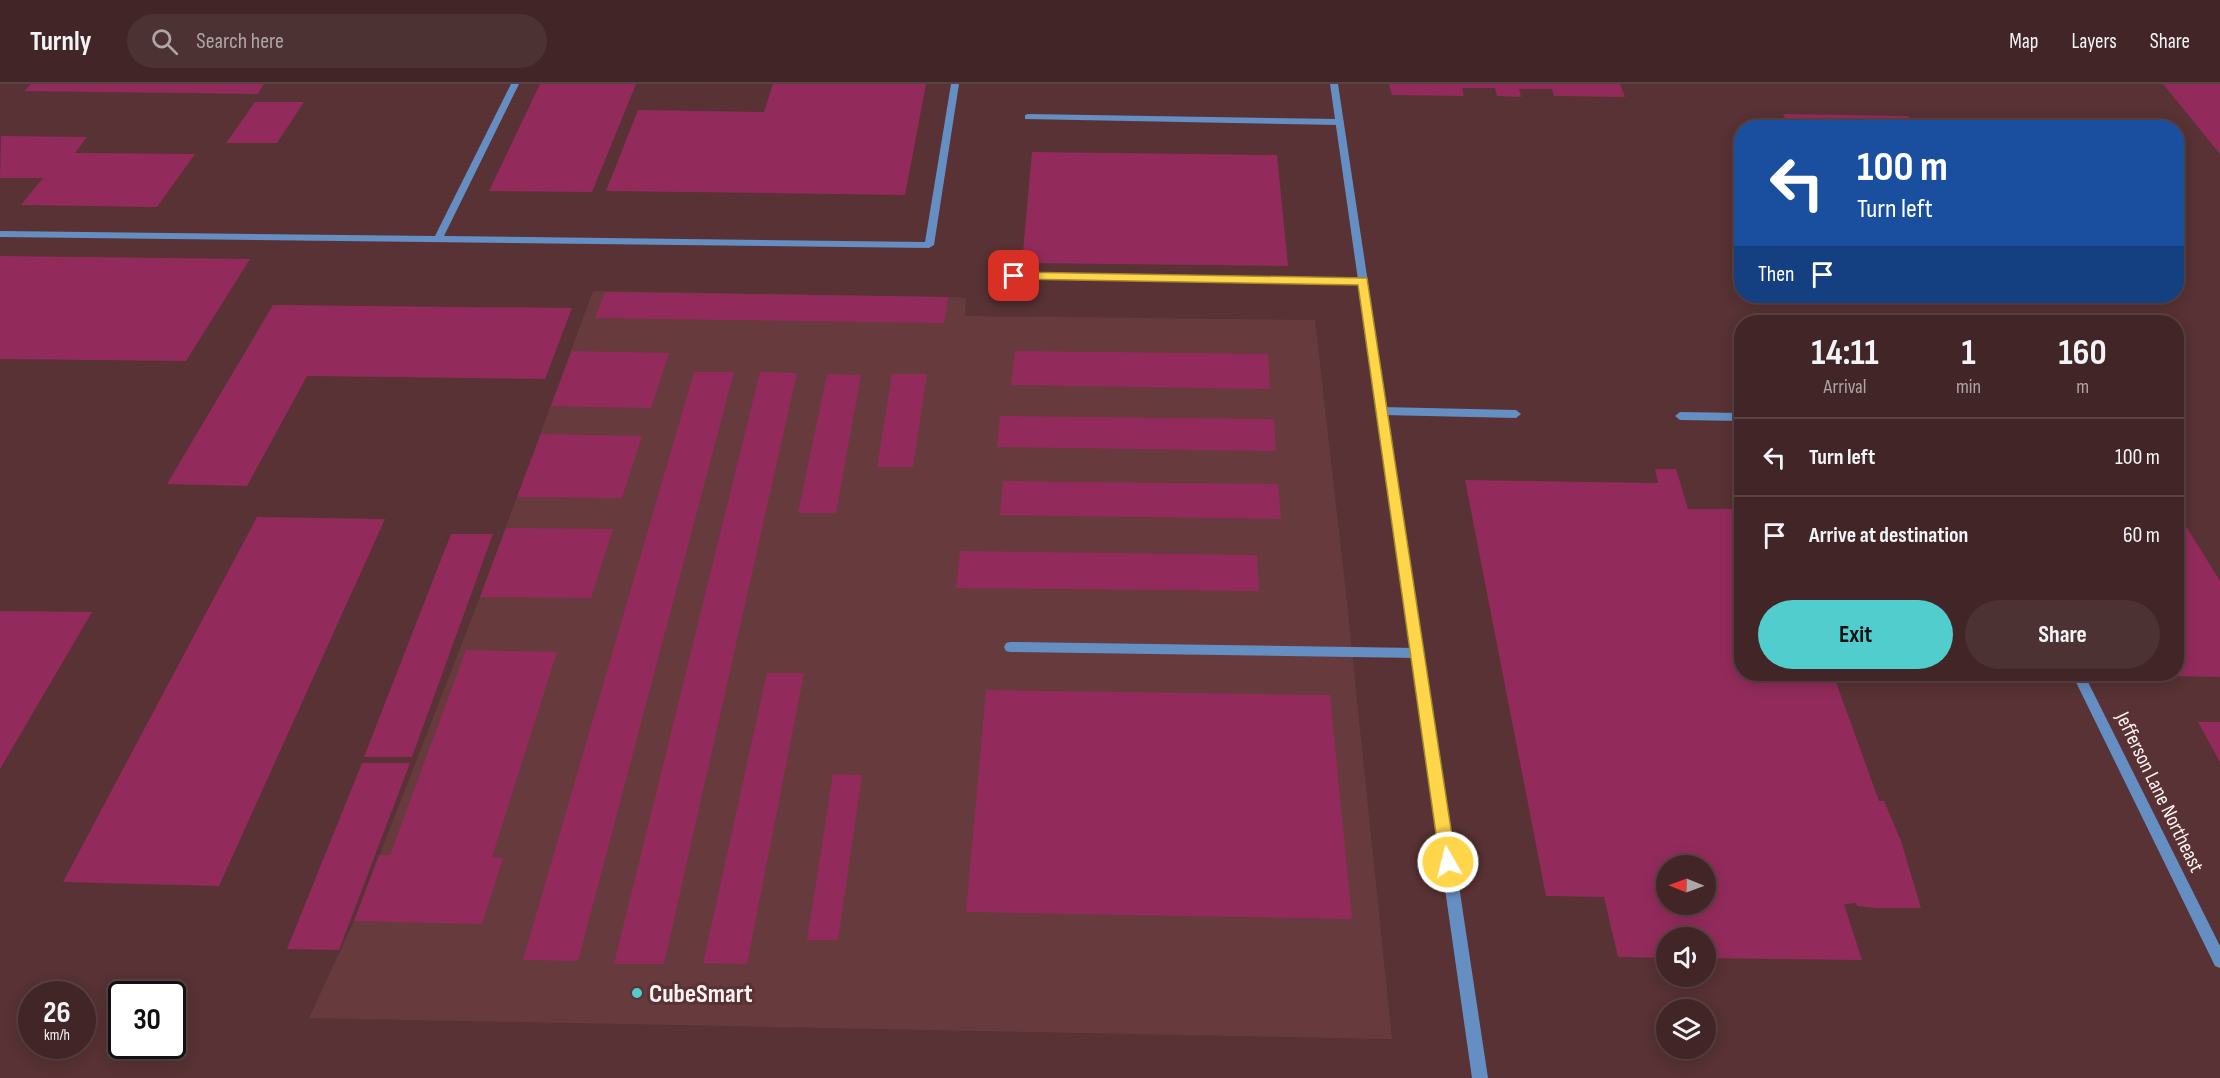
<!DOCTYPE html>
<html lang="en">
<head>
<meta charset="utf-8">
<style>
  body { margin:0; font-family:"Sofia Sans Condensed",sans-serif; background:#4c3233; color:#f1f3f6; height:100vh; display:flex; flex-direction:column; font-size:22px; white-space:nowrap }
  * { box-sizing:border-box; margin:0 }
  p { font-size:20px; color:#aea5a7 }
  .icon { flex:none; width:33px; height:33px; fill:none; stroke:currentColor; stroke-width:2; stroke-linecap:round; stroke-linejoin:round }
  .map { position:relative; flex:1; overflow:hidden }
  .panel { position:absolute; left:1734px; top:231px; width:450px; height:366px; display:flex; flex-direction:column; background:#422627; border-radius:24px; box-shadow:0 3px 15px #0003,0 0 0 2px #5a4344 }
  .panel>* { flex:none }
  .top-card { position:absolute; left:1734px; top:36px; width:450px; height:183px; border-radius:24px; box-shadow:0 3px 15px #0003,0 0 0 2px #5a4344; background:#1a4fa0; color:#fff; overflow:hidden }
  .needle { width:39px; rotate:271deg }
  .buttons { position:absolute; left:1656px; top:771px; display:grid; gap:12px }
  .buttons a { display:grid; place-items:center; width:60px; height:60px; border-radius:50%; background:#422627; box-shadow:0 3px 15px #0003,0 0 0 2px #5a4344; font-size:30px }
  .speed { position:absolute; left:18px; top:897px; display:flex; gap:12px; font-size:30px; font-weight:700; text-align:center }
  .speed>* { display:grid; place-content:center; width:78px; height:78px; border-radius:50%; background:#422627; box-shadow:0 3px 15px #0003,0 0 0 2px #5a4344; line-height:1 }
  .speed small { font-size:15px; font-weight:400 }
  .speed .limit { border:3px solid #111; border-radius:9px; background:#fff; color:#111 }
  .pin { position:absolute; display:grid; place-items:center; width:51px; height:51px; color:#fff; margin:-26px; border-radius:12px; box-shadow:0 3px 9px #0006 }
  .me { position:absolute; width:66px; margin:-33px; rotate:352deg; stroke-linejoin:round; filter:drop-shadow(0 0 4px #0008) }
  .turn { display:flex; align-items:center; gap:21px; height:126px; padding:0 24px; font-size:27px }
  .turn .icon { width:78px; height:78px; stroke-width:2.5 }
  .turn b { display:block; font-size:42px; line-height:51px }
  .then { display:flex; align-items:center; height:57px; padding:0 24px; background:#0003; gap:12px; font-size:22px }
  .eta { display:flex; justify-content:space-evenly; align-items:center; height:102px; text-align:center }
  .eta b { font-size:36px; font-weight:700; line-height:42px }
  .cta { display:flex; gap:12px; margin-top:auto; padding:12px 24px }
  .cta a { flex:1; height:69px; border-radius:36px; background:#52cdcd; color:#111; font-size:24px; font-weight:700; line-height:69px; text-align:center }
  .cta a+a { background:#4c3233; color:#f1f3f6 }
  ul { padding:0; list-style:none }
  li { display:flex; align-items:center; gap:18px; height:78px; padding:0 24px; border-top:2px solid #5a4344 }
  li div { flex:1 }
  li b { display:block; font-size:22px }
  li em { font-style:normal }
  header { display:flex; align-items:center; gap:36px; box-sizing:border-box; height:84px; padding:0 30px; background:#422627; border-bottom:2px solid #5a4344 }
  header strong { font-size:28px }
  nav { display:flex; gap:33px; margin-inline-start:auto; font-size:21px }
  .search { width:420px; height:54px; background:#4c3233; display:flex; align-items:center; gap:15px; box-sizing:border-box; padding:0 21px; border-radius:33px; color:#aea5a7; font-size:22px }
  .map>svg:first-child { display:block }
  .built { fill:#673a3e }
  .building { fill:#922b5b; fill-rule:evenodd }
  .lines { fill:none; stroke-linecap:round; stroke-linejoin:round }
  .lane { fill:#658ec3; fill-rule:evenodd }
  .street { fill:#658ec3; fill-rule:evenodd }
  .route { fill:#ffd54a; stroke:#a68a30; stroke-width:1.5 }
  .poi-dot { fill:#52cdcd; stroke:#583234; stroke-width:2 }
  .labels { text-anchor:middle; stroke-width:6; stroke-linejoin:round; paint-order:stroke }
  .street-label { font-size:21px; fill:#fcf2f2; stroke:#583234 }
  .near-poi-label { font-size:26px; font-weight:bold; fill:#fcf2f2; stroke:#583234; text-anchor:start }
</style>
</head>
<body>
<header>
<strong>Turnly</strong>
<div class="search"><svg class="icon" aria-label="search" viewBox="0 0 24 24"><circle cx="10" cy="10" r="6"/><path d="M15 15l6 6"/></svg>Search here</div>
<nav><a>Map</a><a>Layers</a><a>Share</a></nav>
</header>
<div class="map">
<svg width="2220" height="994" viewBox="0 0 2220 994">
  <rect width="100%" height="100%" fill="#583234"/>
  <!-- built -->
  <path class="built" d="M593,207L948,213L966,214L965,232L1315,236L1346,509L1392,955L309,934L354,837L480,513Z"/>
  <!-- building -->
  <path class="building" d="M31,0H264L258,10L24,7Z
    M540,0H636L592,108L489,107Z
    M773,0H926L905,111L606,107L638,26L764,28Z
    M1389,0H1620L1625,13L1554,12L1552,5H1519L1521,13L1497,12L1495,4H1462L1464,12L1392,11Z
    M2163,0H2220V70Z
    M255,18H304L277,59H226Z
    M1783,30L1908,32L1914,44H1790Z
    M1,52L87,53L75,69L195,70L157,123L21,121L43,94H0Z
    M1032,68L1277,71L1288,182L1022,179Z
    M0,172L250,175L186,277L0,275Z
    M605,208L948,213L944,239L595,234Z
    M273,221L572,224L545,295L307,292L247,402L167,400Z
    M572,267L669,269L651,324L551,322Z
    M1015,267L1268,270L1270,305L1011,301Z
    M694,288H734L578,877L523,876Z
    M760,288L797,289L664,880H614Z
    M827,290L861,291L836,429H798Z
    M892,290H927L913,383H877Z
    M1000,332L1274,335L1276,367L997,363Z
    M541,350L642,352L622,414L517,413Z
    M1655,385H1676L1688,425H1742V590H1833L1879,717H1884L1901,757L1921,824H1876L1857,822L1856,819L1844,820L1862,876L1706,874V854H1666V874L1618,873L1604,813L1546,812L1465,396L1658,399ZM1666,782H1706V820H1666Z
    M1003,397L1278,400L1281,435L1000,431Z
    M2176,426L2220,497V593L2173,592L2172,590H2176Z
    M257,433L385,435L219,802L63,798Z
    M506,444L613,445L591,514L480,513Z
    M451,450H493L412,673H364Z
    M960,467L1257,471L1259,507L956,504Z
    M0,527L92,528L0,685Z
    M466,566L557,568L492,773L503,774L482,840L354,837L379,771H390Z
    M767,589H804L747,880L703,879Z
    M986,606L1330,611L1352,835L966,828Z
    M2198,638H2220V678Z
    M362,679H410L339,866L287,865Z
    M833,690L862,691L838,856H807Z"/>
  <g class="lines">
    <!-- lane -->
    <path class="lane" d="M511,0H519L444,152L925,158L951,0H959L934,161L929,164L0,153V147L435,152Z
      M1028,30L1340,35L1344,38L1340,41L1025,35V31Z
      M1014,189L1363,194L1368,197L1363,200L1010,194L1009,192Z
      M2142,233L2146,234V238H1952L1957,234Z
      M1382,323L1516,326L1521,330L1516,334L1382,331L1377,327Z
      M1680,328L1742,329V337L1680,336L1675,332Z
      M1010,558L1417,564L1421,565L1423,569L1421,573L1417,574L1010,568L1006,567L1004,563L1006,559Z
      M2072,590H2084L2220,862V884L2215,882Z"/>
    <!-- street -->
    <path class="street" d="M1330,0H1338L1488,994H1472Z"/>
  </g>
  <!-- route -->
  <path class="route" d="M1014,188L1367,194L1456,778L1454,783L1448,785L1442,783L1440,778L1358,201L1010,195L1008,192Z"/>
  <!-- markers -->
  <circle class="poi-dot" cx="637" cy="909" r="6"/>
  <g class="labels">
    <!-- street labels -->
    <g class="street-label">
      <text transform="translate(2160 708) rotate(64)" y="7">Jefferson Lane Northeast</text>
    </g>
    <!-- near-poi labels -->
    <g class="near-poi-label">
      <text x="649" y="918">CubeSmart</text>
    </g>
  </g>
</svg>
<div class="buttons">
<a><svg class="needle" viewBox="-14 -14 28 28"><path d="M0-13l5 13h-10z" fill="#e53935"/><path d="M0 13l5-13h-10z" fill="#aea5a7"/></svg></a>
<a><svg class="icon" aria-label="sound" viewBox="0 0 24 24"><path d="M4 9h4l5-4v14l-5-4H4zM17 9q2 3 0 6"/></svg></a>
<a><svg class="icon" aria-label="layers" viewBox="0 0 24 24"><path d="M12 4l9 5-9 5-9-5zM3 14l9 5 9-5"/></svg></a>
</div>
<div class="speed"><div>26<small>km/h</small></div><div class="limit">30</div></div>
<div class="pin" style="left:1014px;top:192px;background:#d93025"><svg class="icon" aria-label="arrive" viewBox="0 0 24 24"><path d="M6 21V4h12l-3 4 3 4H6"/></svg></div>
<svg class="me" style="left:1448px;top:778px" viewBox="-20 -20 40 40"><circle r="17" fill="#ffd54a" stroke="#fff" stroke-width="3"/><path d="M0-11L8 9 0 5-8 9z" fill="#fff"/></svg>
<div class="top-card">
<div class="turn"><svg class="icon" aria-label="left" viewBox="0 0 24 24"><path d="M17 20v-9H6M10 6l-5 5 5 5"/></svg><div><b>100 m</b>Turn left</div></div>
<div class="then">Then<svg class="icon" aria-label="arrive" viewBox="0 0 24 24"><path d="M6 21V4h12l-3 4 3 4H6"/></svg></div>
</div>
<section class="panel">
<div class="eta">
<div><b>14:11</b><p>Arrival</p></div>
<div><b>1</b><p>min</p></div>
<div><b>160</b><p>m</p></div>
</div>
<ul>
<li><svg class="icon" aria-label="left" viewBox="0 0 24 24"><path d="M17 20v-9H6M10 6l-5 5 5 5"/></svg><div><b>Turn left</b></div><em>100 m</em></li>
<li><svg class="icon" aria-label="arrive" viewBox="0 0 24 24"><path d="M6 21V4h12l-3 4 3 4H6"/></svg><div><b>Arrive at destination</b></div><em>60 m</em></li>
</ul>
<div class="cta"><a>Exit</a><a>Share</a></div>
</section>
</div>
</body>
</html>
